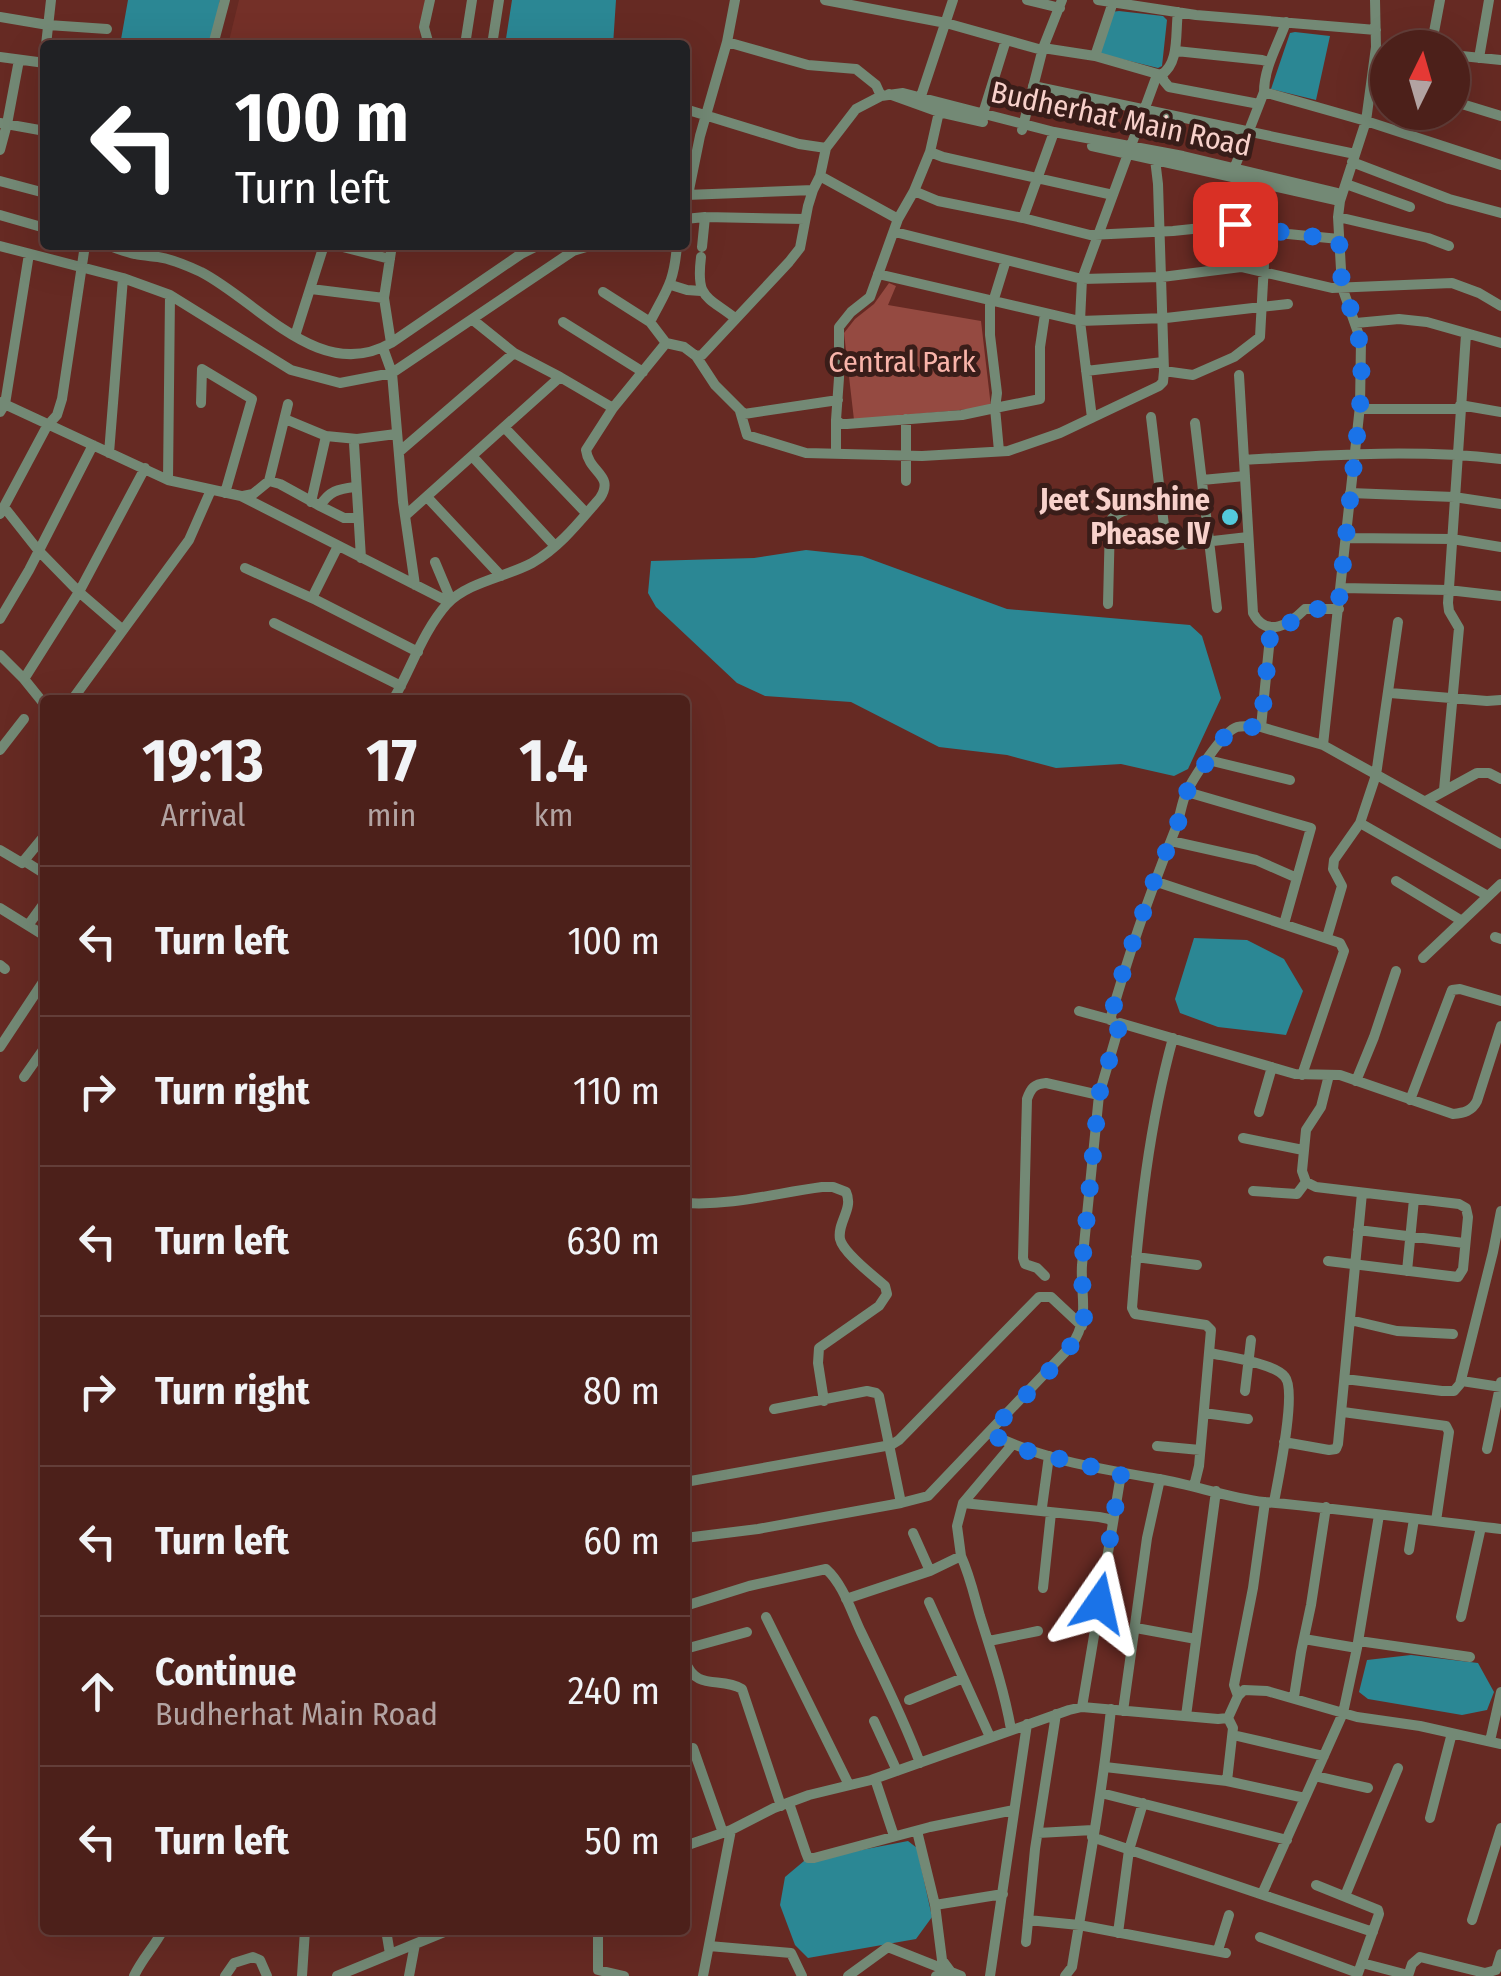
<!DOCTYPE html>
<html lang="en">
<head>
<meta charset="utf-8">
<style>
  body { margin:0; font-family:"Fira Sans Condensed",sans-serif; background:#562d27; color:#f1f3f6; height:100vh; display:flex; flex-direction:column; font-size:38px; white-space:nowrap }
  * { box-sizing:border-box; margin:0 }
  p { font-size:32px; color:#b2a3a2 }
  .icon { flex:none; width:55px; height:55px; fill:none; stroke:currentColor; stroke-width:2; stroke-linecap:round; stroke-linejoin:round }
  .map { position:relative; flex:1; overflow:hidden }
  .side { position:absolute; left:40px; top:695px; width:650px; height:1240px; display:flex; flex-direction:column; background:#4c201a; border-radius:10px; box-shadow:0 10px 40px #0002,0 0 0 2px #633e39 }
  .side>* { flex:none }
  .hud { position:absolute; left:40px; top:40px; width:650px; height:210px; border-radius:10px; box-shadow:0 10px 40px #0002,0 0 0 2px #633e39; background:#202124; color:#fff; overflow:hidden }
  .needle { width:65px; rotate:5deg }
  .tools { position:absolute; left:1370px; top:30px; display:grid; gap:20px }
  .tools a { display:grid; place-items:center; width:100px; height:100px; border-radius:50%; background:#4c201a; box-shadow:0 10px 40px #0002,0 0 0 2px #633e39; font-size:50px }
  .pin { position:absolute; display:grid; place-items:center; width:85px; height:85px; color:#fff; margin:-42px; border-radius:20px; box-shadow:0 5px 15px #0006 }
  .me { position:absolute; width:110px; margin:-55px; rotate:11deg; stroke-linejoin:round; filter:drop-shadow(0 0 8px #0008) }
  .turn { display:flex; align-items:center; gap:35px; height:210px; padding:0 30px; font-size:45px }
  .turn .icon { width:130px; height:130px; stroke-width:2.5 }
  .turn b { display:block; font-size:70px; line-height:85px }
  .eta { display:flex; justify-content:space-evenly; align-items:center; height:170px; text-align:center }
  .eta b { font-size:60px; font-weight:700; line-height:70px }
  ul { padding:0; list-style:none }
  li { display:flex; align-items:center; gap:30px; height:150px; padding:0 30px; border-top:2px solid #633e39 }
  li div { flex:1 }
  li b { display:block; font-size:38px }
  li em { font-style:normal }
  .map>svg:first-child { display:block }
  .built { fill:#743028 }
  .green { fill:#954a41 }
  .water { fill:#2b8794 }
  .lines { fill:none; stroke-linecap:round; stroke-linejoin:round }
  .minor { stroke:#738975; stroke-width:10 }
  .route { stroke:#1a73e8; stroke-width:18; stroke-dasharray:0 32.4 }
  .poi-dot { fill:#53cadc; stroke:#391d19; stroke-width:4 }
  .labels { text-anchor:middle; stroke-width:10; stroke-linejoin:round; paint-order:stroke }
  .street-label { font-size:30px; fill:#f8d1cb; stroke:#391d19 }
  .park-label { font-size:30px; fill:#f9b4aa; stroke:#391d19 }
  .poi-label { font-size:30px; font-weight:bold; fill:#f8d1cb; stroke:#391d19; text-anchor:end }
</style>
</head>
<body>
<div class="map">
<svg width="1501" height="1976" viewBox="0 0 1501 1976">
  <rect width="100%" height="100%" fill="#662a23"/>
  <!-- built -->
  <path class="built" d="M239,0H425L419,45H228Z"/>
  <!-- green -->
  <path class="green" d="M889,283L896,286L888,305L981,321L991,407L854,420L844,333L855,319L874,304Z"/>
  <!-- water -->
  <path class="water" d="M128,0H220L211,45H120Z
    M512,0H616L613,45H505Z
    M1119,11L1163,16L1167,20L1162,66L1158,68L1097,53L1111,12Z
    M1295,32L1330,36L1316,100L1271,89L1290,33Z
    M806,550L862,556L1007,609L1190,625L1202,636L1221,698L1188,769L1174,776L1121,764L1056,768L1007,755L939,747L851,702L765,696L737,683L656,607L648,593L651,561L754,558Z
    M1194,938L1247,940L1284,959L1303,991L1286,1035L1218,1027L1180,1013L1175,999Z
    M1411,1655L1478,1663L1494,1692L1487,1710L1462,1715L1368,1699L1359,1692L1367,1660Z
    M908,1841L917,1848L932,1917L916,1939L808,1958L795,1945L780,1905L785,1877L804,1861Z"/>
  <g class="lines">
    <!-- minor -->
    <path class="minor" d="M825,0L946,23L1042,50
      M1027,0L1060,8
      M1098,0L1196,15L1376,30
      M1375,0L1376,47L1366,121L1340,201L1338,217L1342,287L1361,341L1360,406L1323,745L1501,844
      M0,17L48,25L107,29
      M727,42L808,65L856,69L876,85L881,96
      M46,45L51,0
      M213,45L225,0
      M429,45L424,27L430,0
      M465,45L472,0
      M492,45L499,0
      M1043,48L1095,56L1161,75C1180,63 1175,33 1178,12
      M1431,48L1440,0
      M1176,51L1262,60L1269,62
      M1452,55L1501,60
      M1095,56L1113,2
      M0,57L45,63
      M1479,58L1489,0
      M1162,75L1164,81L1169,87L1259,104
      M1372,77L1388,82
      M1033,86L1355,154
      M1264,92L1366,121L1501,165
      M889,94L939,112L983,122
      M920,99L953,0
      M1452,101L1501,116
      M941,103L930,152L914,191L898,219L870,297L851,312L839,327V378L836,420L841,424H847L962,415L995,408L997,393L990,335V301
      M685,109L799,144L826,148
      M981,120L1006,40
      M0,123L45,131
      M1022,130L1043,48L1062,0
      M1092,146L1340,201
      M0,150L7,124L19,60
      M930,152L943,157L1113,195
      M1352,162L1449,199L1501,213
      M1234,169L1264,92C1264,67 1278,45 1286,22
      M820,176L898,219
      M0,181L45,193
      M1346,184L1410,207
      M914,191L938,201L1023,218L1090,235L1173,231L1250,223L1288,234L1339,239
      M686,195L813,190
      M688,195L700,136L727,42L735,0
      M0,215L45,228
      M1338,217L1428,238L1449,246
      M1023,218L1054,132
      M685,219L705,217L805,219
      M895,232L1082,279L1162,277L1241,267L1332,288L1452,283L1479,293L1501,306
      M106,245C116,248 125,252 135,254C143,256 151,256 158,257C173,259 188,266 201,272C259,302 320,384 391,343L521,254L539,245
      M335,245L390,259
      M0,246L123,278L170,295L291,370L340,383L392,373L573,251L593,245
      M702,247L705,217
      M701,257C696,298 705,295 735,318
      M878,274L1080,321L1166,318L1288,304
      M671,285L687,290L701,291
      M311,289L384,298
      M603,292L650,322L666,343
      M993,302L1006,260
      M473,320L514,353L560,377
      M563,322L643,372
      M650,322C667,289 674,283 677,245
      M1356,323L1399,319L1427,322L1501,343
      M295,336L324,245
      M391,343L384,298L392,245
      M383,348L392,373L403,502L415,585
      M696,356L715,385L744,414L838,400
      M1086,371L1163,362
      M1164,371L1193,375L1234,357L1260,337L1266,228
      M1239,375L1253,613C1267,639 1290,624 1305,609H1339
      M0,402L168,480L241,496L449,602
      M201,403L202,369L252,399L225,493
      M1460,405L1501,412
      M1360,409H1460
      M740,411L747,435L806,453L922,456L1008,451L1060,433L1159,386L1163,382L1164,371L1158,184L1154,151
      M0,412L5,404L29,254
      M1151,417L1165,534L1170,543L1178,545L1248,537
      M1092,418L1080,321L1082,279L1157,75
      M285,419L326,436L357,439
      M836,420V454
      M1195,423L1217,608
      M504,427L586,513
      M999,451L995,408L1040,399V347L1045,314
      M399,452L514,353
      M109,453L123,278
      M473,457L555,546
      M1244,460C1330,455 1416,449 1501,459
      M168,480L170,295
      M1202,480L1245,476
      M269,481L288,404
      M906,481V419
      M355,487C338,489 329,491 320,506L344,518H358
      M1350,493L1454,497L1501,504
      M243,496L253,494L269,481L280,484L320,506
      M427,497L501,576
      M311,502L326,436
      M4,507L38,550L79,592L145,468
      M0,514L47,426L57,415L62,399L85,245
      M406,515L560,377L613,408
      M1346,538L1452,539L1501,547
      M361,558L354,443L357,439L396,434
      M435,562L451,600
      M245,568L316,600L418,652
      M1341,588L1448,590L1501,596
      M312,598L338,546
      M1108,604L1110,521C1120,506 1144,508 1161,506
      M0,619L29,570L93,445
      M274,623L401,686
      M1271,627L1261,727L1323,745
      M123,630L189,540L211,490
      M0,655L24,679L45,705
      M24,679L79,592L123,630L72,700
      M1390,693L1487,701L1501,700
      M393,700C411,669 423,631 447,604C468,582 506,577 532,563C559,548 580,521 600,498C615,475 589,473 586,450L613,408L666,343L684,347L696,356L702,355L789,262L800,248L808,206L813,190L820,176L826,148L856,109L881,96L903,93L1054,132L1183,156L1342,194
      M0,750L24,719
      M1208,760L1290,780
      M1444,790L1459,628L1449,611L1448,603L1466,334
      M1187,792L1311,828L1284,924
      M1426,801L1477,773H1489L1501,779
      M1360,823L1488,896
      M1171,841L1256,860L1297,878
      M0,850L22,863L45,835
      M26,862L45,874
      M1154,881L1340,943L1344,951L1302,1075
      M1396,881L1462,921
      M0,908L45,936
      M29,924L45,902
      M1327,937L1342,886L1333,869L1334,860L1360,823L1376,775L1398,622
      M1495,937L1501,939
      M1423,958L1501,884
      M0,965L5,969
      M1079,1011L1112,1020
      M1110,1020C1128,955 1150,893 1175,830C1180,818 1181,805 1186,793C1193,779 1223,731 1237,727C1244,725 1254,727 1261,727
      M1173,1038C1149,1125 1139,1217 1132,1308L1135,1314L1206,1325L1211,1330L1199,1466L1194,1486
      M0,1047L45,979
      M24,1077L45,1047
      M1356,1081L1374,1037L1396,971
      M1410,1100L1452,990L1460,989L1501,1001
      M1259,1112L1272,1067
      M1243,1138L1303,1150
      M1253,1191L1297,1194L1306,1182
      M685,1203C732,1206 776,1193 822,1187H833L846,1192C854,1209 837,1222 840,1239C843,1253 874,1276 885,1286L887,1294L879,1306L819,1348L818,1363L824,1401
      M1358,1230L1464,1243
      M1136,1257L1197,1265
      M1328,1261L1458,1277L1463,1269L1468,1217L1466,1208L1459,1204L1316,1187L1306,1182L1302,1171L1306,1130L1321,1107L1329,1075
      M1407,1271L1414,1199
      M1045,1276L1037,1268L1025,1264L1023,1258L1027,1099C1031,1088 1034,1084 1046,1083L1099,1095
      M1350,1320L1397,1331L1453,1334
      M1210,1353C1228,1357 1274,1363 1285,1377C1297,1391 1278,1480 1274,1502
      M1345,1379L1442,1391H1454L1460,1384L1493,1252L1501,1211
      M1462,1381L1501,1387
      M1245,1391L1251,1340
      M774,1409L867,1391L876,1393L879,1396L901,1503
      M1343,1412L1446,1426L1449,1432L1436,1521
      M1204,1413L1248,1419
      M989,1433C1041,1460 1101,1469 1159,1479C1194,1485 1229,1498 1264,1502C1343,1509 1422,1520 1501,1529
      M1284,1442L1329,1450L1336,1449L1338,1444L1362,1193
      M1157,1446L1200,1450
      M1487,1449L1501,1382
      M685,1482L891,1445L899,1440L1039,1297H1051L1082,1326
      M963,1503L1099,1517L1109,1519L1113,1523L1082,1707
      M1042,1507L1049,1456
      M1113,1523L1121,1474
      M913,1533L930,1571
      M685,1538L758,1529L901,1503L928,1496L1071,1346C1091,1317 1080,1297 1082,1265L1099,1095L1120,1023L1295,1074L1340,1075L1453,1114C1464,1113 1472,1111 1477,1101L1501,1026
      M1409,1550L1414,1519
      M961,1556C970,1576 974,1595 980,1616C992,1654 1004,1690 1011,1729
      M1043,1588L1051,1513
      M846,1599L930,1571L961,1556L957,1526L963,1503L1012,1445
      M929,1602L990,1737
      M685,1606L749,1586L826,1569C843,1584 851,1611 861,1632C882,1676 903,1717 920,1763
      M766,1617L849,1785
      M1461,1617L1481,1527
      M1136,1628L1196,1639
      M1304,1639L1357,1648
      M989,1641L1038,1631
      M1359,1641L1470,1657
      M685,1649L747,1632
      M685,1661C697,1692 720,1676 742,1689L781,1806
      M1238,1696L1234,1685L1253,1588L1265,1502
      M1294,1697L1301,1652L1311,1605L1326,1507
      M909,1700L963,1678
      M1123,1711L1147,1538L1160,1479
      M1186,1716L1216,1491
      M874,1721L897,1771
      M1233,1735L1324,1756
      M1490,1741L1501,1692
      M693,1748L723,1833
      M1105,1767L1227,1781L1305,1798
      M1315,1776L1368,1788
      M875,1779L894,1836
      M1227,1781L1233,1728L1228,1718
      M1101,1793L1287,1840
      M789,1803L806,1853L808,1858H814L930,1827L1014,1810
      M1430,1818L1452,1733
      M917,1831L935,1905L942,1960L951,1972L936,1976
      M1038,1833L1093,1830
      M1092,1837L1373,1932
      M685,1846L731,1830L774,1808L809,1795L871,1780L1069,1710L1082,1707L1218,1719L1228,1718L1238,1696L1244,1690L1267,1691L1357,1717L1420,1726L1501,1744
      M1316,1885L1378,1910L1379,1914L1357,1976
      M1262,1894L1343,1713L1357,1648L1379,1515
      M1345,1896L1398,1768
      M935,1905L1003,1894
      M1028,1920L1079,1925L1226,1953
      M1472,1920L1501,1828
      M386,1930L390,1954
      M598,1930V1970L624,1976
      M1118,1933L1129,1850L1143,1803
      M1260,1937L1358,1973
      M1026,1942L1035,1849L1056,1714
      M709,1946L791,1953L802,1976
      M1218,1950L1229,1915
      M1362,1963L1408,1975
      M134,1976C142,1959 154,1947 163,1930
      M225,1976L234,1963L253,1957L260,1960L267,1976
      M302,1976L305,1930
      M337,1976L449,1930
      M409,1976L415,1944
      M703,1976L731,1830
      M848,1976L888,1947L961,1976
      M990,1976L1027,1724
      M1065,1976L1072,1967C1086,1881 1102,1796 1111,1709
      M1408,1976L1412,1964L1420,1957L1485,1973L1496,1970L1501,1954"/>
  </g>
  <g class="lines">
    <!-- route -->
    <path class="route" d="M1099,1603L1121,1474L1020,1449L989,1433C1009,1411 1074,1351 1082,1327C1088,1309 1080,1284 1082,1265L1099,1095L1120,1023L1110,1020L1124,968L1154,881L1178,823L1185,795L1194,780L1225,736L1236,727H1261L1271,627L1290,623L1305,609H1338L1360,409L1362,356L1356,323L1342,286L1339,239L1288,234L1250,223L1235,224"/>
  </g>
  <!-- markers -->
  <circle class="poi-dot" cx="1230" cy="517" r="10"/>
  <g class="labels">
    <!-- street labels -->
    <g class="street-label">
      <text transform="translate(1121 119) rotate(12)" y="10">Budherhat Main Road</text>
    </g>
    <!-- park labels -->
    <g class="park-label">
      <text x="902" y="372">Central Park</text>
    </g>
    <!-- poi labels -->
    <g class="poi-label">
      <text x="1210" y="510">Jeet Sunshine<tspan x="1210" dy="34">Phease IV</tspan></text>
    </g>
  </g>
</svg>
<div class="tools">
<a><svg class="needle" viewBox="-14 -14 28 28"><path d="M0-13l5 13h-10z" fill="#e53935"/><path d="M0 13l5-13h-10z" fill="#b2a3a2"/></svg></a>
</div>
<div class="pin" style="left:1235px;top:224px;background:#d93025"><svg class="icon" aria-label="arrive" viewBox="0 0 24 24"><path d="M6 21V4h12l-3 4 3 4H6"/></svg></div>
<svg class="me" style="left:1099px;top:1603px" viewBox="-20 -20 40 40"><path d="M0-17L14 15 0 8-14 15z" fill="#1a73e8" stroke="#fff" stroke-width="4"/></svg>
<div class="hud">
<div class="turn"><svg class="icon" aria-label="left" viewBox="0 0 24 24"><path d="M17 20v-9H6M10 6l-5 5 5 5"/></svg><div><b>100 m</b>Turn left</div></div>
</div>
<section class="side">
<div class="eta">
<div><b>19:13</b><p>Arrival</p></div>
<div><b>17</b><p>min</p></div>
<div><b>1.4</b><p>km</p></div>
</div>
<ul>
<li><svg class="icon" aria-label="left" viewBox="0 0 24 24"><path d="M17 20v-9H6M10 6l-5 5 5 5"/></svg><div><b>Turn left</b></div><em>100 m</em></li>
<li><svg class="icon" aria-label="right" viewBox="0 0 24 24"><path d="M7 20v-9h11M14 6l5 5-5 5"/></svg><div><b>Turn right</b></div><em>110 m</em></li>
<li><svg class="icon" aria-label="left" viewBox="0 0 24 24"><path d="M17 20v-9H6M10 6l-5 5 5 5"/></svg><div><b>Turn left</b></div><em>630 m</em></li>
<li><svg class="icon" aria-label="right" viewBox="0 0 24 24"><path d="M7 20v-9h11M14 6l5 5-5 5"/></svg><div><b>Turn right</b></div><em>80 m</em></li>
<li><svg class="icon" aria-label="left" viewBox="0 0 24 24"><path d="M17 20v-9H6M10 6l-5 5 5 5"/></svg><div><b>Turn left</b></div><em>60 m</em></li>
<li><svg class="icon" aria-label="ahead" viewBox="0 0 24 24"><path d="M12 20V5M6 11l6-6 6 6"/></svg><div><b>Continue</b><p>Budherhat Main Road</p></div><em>240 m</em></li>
<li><svg class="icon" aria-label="left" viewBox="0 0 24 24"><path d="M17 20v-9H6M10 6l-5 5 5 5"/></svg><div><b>Turn left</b></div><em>50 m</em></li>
</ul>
</section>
</div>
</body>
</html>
